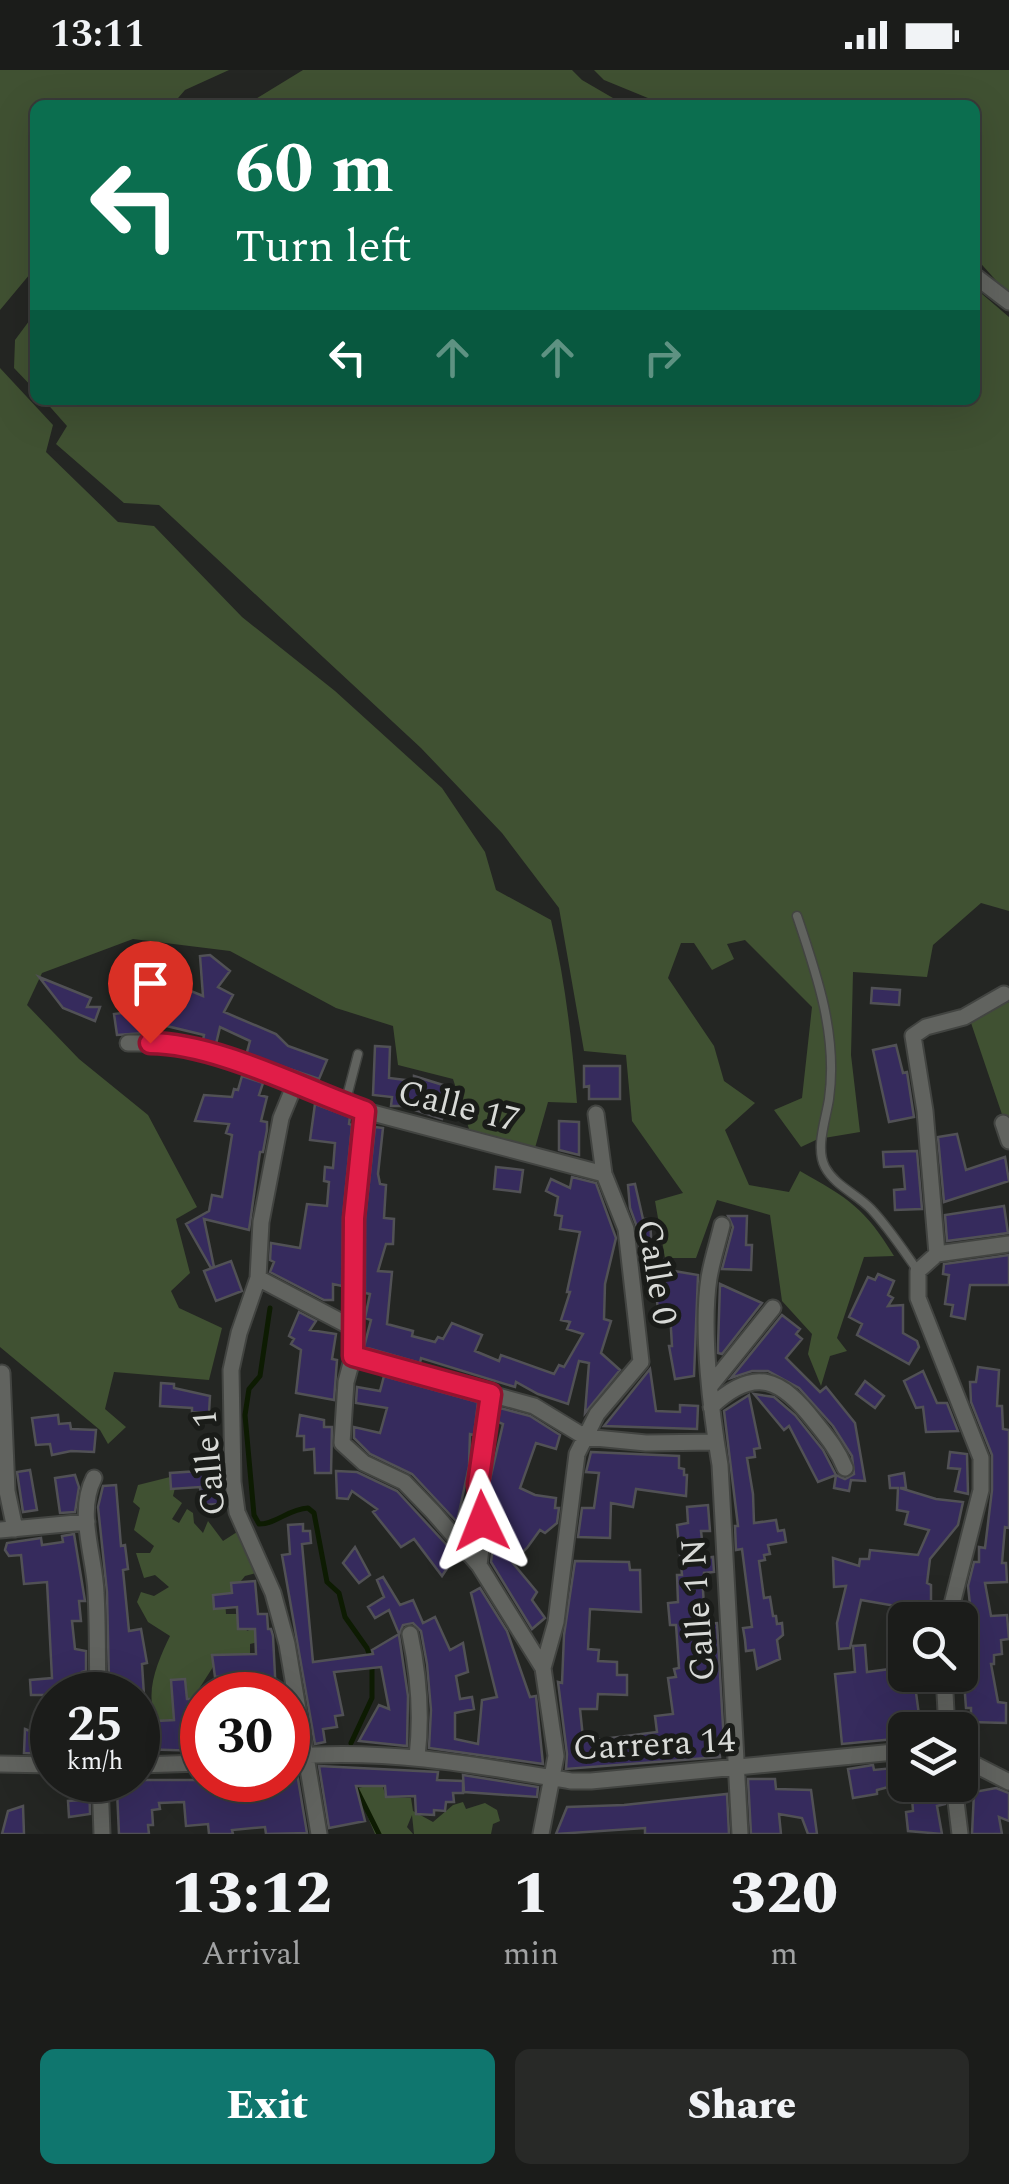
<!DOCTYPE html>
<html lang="en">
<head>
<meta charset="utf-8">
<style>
  body { margin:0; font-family:Spectral,serif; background:#282927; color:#f1f3f6; height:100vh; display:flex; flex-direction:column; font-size:38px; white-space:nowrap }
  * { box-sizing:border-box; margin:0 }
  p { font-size:32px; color:#a0a1a2 }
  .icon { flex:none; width:55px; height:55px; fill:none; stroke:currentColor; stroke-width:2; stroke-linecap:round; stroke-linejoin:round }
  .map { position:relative; height:1764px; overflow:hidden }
  .side { display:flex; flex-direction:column; background:#1b1c1a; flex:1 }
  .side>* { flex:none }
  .banner { position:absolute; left:30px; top:30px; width:950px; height:305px; border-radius:15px; box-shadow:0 10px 40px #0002,0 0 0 2px #393a39; background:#0b6e4f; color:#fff; overflow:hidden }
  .tools { position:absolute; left:888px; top:1532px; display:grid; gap:20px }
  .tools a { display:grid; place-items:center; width:90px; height:90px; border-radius:15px; background:#1b1c1a; box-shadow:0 10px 40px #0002,0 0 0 2px #393a39; font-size:50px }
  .speed { position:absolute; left:30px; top:1602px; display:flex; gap:20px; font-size:50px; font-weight:700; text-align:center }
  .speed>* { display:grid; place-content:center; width:130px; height:130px; border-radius:50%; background:#1b1c1a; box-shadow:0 10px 40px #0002,0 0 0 2px #393a39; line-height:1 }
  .speed small { font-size:25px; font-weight:400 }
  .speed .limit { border:15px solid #d22; background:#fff; color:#111 }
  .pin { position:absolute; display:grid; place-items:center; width:85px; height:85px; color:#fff; margin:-102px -42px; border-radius:50% 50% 50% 0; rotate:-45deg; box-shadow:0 0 10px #0007 }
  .pin .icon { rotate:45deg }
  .me { position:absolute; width:110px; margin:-55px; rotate:358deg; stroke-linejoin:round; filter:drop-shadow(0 0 8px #0008) }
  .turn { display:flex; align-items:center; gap:35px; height:210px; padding:0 40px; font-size:45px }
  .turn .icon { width:130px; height:130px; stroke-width:2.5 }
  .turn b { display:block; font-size:70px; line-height:85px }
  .lanes { display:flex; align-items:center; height:95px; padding:0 40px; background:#0003; justify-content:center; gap:50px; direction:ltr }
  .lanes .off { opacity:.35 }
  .eta { display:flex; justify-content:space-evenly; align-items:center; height:170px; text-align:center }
  .eta b { font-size:60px; font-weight:800; line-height:70px }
  .primary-button { display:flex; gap:20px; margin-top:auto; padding:20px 40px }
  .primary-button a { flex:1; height:115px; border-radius:15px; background:#0f766e; color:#fff; font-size:40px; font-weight:800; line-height:115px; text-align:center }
  .primary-button a+a { background:#282927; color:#f1f3f6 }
  .status { display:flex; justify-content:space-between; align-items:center; height:70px; padding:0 50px; background:#1b1c1a; direction:ltr }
  .status svg { height:28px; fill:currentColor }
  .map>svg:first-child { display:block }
  .green { fill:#405132 }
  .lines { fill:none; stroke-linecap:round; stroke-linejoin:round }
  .stream { stroke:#0d1b02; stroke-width:5 }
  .building { fill:#362b5d; stroke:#515155; stroke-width:2.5 }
  .lane-casing { stroke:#424441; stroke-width:11 }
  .street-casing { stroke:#424441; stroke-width:19 }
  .lane { stroke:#61635f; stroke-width:8 }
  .street { stroke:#61635f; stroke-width:15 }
  .route-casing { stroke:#92132f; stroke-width:25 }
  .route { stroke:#e11d48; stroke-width:18 }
  .labels { text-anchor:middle; stroke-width:10; stroke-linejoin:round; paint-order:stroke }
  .street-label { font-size:35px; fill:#d8dad7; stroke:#1a1c19 }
</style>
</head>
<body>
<div class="status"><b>13:11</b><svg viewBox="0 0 49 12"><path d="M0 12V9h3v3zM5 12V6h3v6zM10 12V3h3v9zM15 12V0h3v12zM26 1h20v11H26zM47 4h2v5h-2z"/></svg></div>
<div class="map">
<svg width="1009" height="1764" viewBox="0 0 1009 1764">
  <rect width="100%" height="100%" fill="#242623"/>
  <!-- green -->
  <path class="green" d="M0,0H229L185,20L172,35H35V198L0,240Z
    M303,0H572L582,10L625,35H246Z
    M594,0H1009V225L975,187V35H665L604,10Z
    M975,218L1009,247V841L981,833L933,875L927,907L853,902L851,985L860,1062L818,1069L801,1077L774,1040L802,1028L812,937L745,870L727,874L734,889L712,900L694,873H681L668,908L714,976L724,1011L755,1033L725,1060L749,1115L789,1122L800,1101C848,1128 865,1138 894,1186L864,1187L837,1268L847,1281L830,1286L821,1316L808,1284L812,1264L782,1231L770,1145L717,1130L696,1188H665L655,1131L683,1123L632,1051L626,985L584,981L559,838L502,763L421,678L159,435L124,433L56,374L67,356L44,330H975Z
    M35,243V320L14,298L15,270Z
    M0,298L53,355L46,382L118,452L154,456L242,547L335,621L442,718L485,782L496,820L551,850C565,910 572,970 577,1033L548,1032L535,1078L470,1062L453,1009L398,995L393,956L336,938L230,881L133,869L42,903L27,935L79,989L148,1045L197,1137L176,1149L190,1203L171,1221L179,1238L222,1258L209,1310L114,1302L105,1339L126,1357L108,1374L100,1360L0,1277Z
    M1009,932V1065L969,947Z
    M170,1407L175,1418L173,1426L182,1433L172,1449L179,1453L187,1439L193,1443L194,1453L203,1463L208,1451L223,1471L237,1462L262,1493L256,1503L245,1506L225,1531L226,1544H241L247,1561L256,1557L262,1571L250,1574V1587L213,1597L179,1650L160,1653C141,1628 158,1591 170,1566L148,1552L137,1532L141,1522L154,1526L169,1517L155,1505L144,1508L136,1483H150L154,1476L134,1460L140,1438L133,1432L138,1415Z
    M381,1711L386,1727L411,1728L413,1741L433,1752L453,1735L463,1732L466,1739L485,1733L497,1740L500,1751L493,1754L491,1764H414L412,1745L407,1757L413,1764H375L356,1719Z"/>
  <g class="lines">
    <!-- stream -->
    <path class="stream" d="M270,1238L260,1306L249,1319L245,1345L254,1445L259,1454C277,1454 288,1439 308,1438L314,1443L327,1512L339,1523L345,1547L367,1578L372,1592V1628L351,1673
      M356,1718L379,1764"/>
  </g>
  <!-- building -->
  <path class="building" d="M210,885L230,901L218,917L233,925L224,942L276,964L288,976L327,990L319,1009L249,985L247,982L250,971L220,957L216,974L203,970L204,965L158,954L159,962L117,965L114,944L145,940L144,935L168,933L170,951L191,921L203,926L200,886Z
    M39,907L91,928L87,937H100L95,951L63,938Z
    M872,918L900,920L899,935L871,933Z
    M896,975L903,1003L907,1002L914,1047L889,1052L873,980Z
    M375,976L390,977L389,1008L414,1011V1006L443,1015L442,1035L448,1037L442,1049L403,1036H391L392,1027L373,1025Z
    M584,996H620V1029H589V1016L584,1017Z
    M242,1006L263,1013L259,1025L267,1027L261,1051L267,1052V1060L263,1082H260L249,1160L204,1149L214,1197L211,1198L186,1154L209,1141L212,1125L222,1127L232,1065L226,1063L229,1054L195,1051L204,1025L232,1027L234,1019L238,1020Z
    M315,1034L350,1047L349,1054L352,1055L343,1147L342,1216L333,1214V1230H324L270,1202L274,1192L270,1190L271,1173L300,1178L307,1134L327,1136L329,1112L324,1111L325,1097L333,1098L335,1073L310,1070Z
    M559,1051L579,1052V1085L559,1080Z
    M375,1057L383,1058L378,1104L380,1114L386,1115L384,1148L394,1149L393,1174H386L378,1201L392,1202L387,1254L413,1261L412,1266L435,1272L438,1267L443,1269L452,1253L482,1265L475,1281L499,1291L501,1285L554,1304L559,1295L564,1297L583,1264L567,1259L570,1252L561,1250L570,1222H567L580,1162L560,1159L562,1146L555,1145L558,1127L546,1121L551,1109L570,1118L572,1107L596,1113L616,1168L605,1214L604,1249L611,1251L601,1283L620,1300L585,1343L589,1293L579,1291L568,1334L538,1324L516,1312L515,1317L421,1288L420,1293L364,1277L371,1250L365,1248L370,1224L365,1223V1149Z
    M957,1064L966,1100L1005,1087L1009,1111L944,1132L938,1067Z
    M917,1081L922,1139L895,1140L894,1120L905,1119L903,1096L884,1097L883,1082Z
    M496,1097L523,1100L520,1122L494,1119Z
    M635,1114L643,1149H650L652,1184H640L637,1157L630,1138L628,1115Z
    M1004,1136L1008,1163L947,1171L945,1145Z
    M728,1146H747L746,1175H752L751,1200L722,1199L733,1157Z
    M1009,1185V1215H970L965,1249L951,1246L953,1235L945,1234L949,1205L943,1204L944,1194Z
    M231,1191L242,1221L216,1231L204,1201Z
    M668,1200L698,1205L694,1306L675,1309L669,1276H672L670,1243L658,1240L657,1231V1211H666Z
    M878,1204L894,1211L888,1225L893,1228L888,1236L903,1235V1263L917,1271L919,1277L909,1294L857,1265L862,1254L849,1247L868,1207L875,1210Z
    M720,1214L762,1233L722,1284L718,1283V1276Z
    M299,1242L316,1251L310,1260L336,1264L332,1289L337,1290L334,1330L296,1323L301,1280L291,1274L294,1269L289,1266Z
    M782,1245L800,1259L796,1264L802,1269L786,1288L820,1322L826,1317L855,1353L865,1411L851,1410L849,1421L834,1418L836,1405L845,1409L854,1404L852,1386L833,1356L799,1318L768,1301H752L731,1308Z
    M978,1297L999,1300L997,1336H1002L1003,1359L1009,1360V1458L1005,1457L1002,1493H1006L1007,1512L985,1513L991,1546L1007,1545L1009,1569L1001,1570L1002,1584L994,1585V1594H991L998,1632L1006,1633V1653L971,1652V1638H966L963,1598L968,1597V1590L972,1589L971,1572H974L968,1516L974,1492H979V1477L985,1478L992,1420V1385L971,1332L970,1312H976Z
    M650,1299L656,1341L680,1342V1335L698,1336L697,1359L604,1356Z
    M923,1301L937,1333H947L958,1361L926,1362L923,1337L916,1338L904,1311Z
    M384,1306L478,1332L474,1365L470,1364L469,1396L457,1452L412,1404L370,1384L354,1368V1357L380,1363L387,1338L356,1333L357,1317L380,1321Z
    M865,1311L884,1326L875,1338L856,1324Z
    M161,1313L174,1314V1318L210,1326L209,1343L192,1342V1338L160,1336Z
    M754,1324L774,1327L795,1345L823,1380L836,1405L818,1412L789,1356L784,1360Z
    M749,1325L760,1378L754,1379L755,1387L747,1388L753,1424L754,1453L776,1450L778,1461L784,1460L786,1472L768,1475L770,1484L764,1485L765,1490L759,1491L764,1528L770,1527L773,1546H776L777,1554L782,1553L783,1565L777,1570L780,1589L757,1599L754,1580L746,1581L745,1570L743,1558L752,1557L742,1479L736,1480L735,1456H738L724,1341Z
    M500,1338L530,1346L560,1365L556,1379L536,1373L520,1418L535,1425L556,1428L555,1438H559L557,1453L545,1463L540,1460L527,1478L512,1492L537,1522L532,1530L545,1548L532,1559L491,1492L493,1476L500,1468L494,1467L489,1414L503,1354L498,1352Z
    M58,1345L59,1354L70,1353L71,1359L96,1360L94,1382L71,1381L52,1385L50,1374L36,1375L32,1348Z
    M300,1345L324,1350V1357H332L331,1403H315L314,1379L304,1380V1366H297Z
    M591,1382L679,1386V1398L684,1399V1405H687L686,1426L636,1419L633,1437L611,1433L610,1468L578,1467L582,1438H594L599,1403L586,1402Z
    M950,1382L967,1384L968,1424L955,1421L960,1399L948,1398Z
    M218,1395L221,1434L202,1435L200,1417L171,1419L170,1403L199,1401V1397Z
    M30,1400L37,1440L23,1442L17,1402Z
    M336,1401L357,1402L397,1421L456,1485L442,1506L414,1469L401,1477L373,1442L377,1439L352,1421L348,1429L337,1428Z
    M904,1403L906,1418H900L936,1429L963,1432L958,1455L930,1489L927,1513L931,1515V1536L924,1535L923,1550H896V1536L861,1530L850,1578L839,1579L837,1553L846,1516L834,1517L833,1488L859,1496L860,1489H869L870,1480L918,1485L929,1460L905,1454L908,1442L897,1440L898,1418H890L889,1406Z
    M75,1405L79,1417L75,1442L60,1443L55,1408Z
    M116,1415L121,1476L125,1475L128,1499L123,1500L129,1561L141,1559L147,1593L142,1594L144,1625H111L109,1612L107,1522L98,1437L103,1416Z
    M708,1435L710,1461H701L704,1488L713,1487L714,1502L704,1503L703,1520L705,1554L717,1553L724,1673H718L720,1687L566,1699L567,1684L558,1612L562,1613L564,1565L575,1491L629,1492L630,1500H640L641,1542L590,1539L588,1579L599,1580L598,1591L617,1592V1605H627V1625L598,1624L597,1639H580L583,1668H586L587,1671L657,1662L655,1646L673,1644L668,1608L676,1607L674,1599L679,1598L676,1555H670L668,1533L678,1532L677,1505H682L677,1455L688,1453L687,1437Z
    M303,1454V1461H310L311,1473L302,1474L313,1592L373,1584L372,1580L399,1564L389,1540L375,1548L368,1537L384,1527L377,1510L383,1507L400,1535L413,1530L423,1553L435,1547L450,1580L463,1573L468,1602L456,1606L460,1629L472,1627L474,1639L455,1643V1669L478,1674L482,1630L497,1627L471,1523L480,1518L507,1561L530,1627L536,1626L543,1694L429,1678L431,1640L427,1594L421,1561L413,1553L403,1555L399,1565L408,1626L407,1676L359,1671L379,1635L389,1639L381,1597L334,1602L343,1645L335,1646L337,1657L323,1659L325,1672L315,1674L282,1485L290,1484L288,1455Z
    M74,1464L85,1531H79L81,1551H72L75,1579L86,1581V1601L82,1602L85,1625H31L30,1610L52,1608L47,1512L24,1514L21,1485L9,1486L5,1480L7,1473L41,1468L42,1475L63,1472L62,1466Z
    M355,1477L370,1505L359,1513L343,1493Z
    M255,1511L258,1544H267L268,1559H271L273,1566L276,1625H265L263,1604L215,1607L212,1585L256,1584L255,1559H238L237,1537L214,1539L213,1525L232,1523L231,1513Z
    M865,1575L867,1602L890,1599L892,1617L915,1615L921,1660H905V1668L842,1674L835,1604L855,1602L853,1576Z
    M185,1609L187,1629H202V1681L138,1679V1652L174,1650L171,1610Z
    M25,1659L52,1670V1684L24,1683Z
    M873,1695L874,1700L893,1698L896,1715L877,1720V1724L853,1728L848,1699Z
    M319,1696L438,1702L437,1710L463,1711V1723H453L454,1732H446L445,1741L434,1740V1745L416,1744L415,1726L386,1727L385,1716H356L365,1751L329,1758Z
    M297,1703L307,1763L266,1764L265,1757L232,1760L233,1764H209L208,1754L186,1756L184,1732L159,1733L160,1739L152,1740L153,1755H148L149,1764H119L117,1721H123L122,1710H288V1704Z
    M463,1705L538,1717L537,1727L464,1722Z
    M748,1709H775L776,1719L811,1720L817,1764H808L802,1748L779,1744L781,1764H751Z
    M80,1710H89L90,1744L69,1747L68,1731L81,1730Z
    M911,1715H943L945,1734L937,1736L942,1764L908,1761L906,1742L913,1741Z
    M996,1718L1009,1723V1751L999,1747L1002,1764H972L974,1722Z
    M727,1724L729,1764H645V1758L556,1764L567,1737L624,1735Z
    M23,1736L24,1764H2L8,1741Z"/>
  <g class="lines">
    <!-- lane casing -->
    <g class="lane-casing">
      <path id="lane" d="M797,846C817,905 838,966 829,1029C826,1049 815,1078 825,1097C835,1116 857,1124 871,1139C889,1158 903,1180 918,1201
        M345,1034L358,984"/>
    </g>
    <!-- street casing -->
    <g class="street-casing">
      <path id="street" d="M975,206L1009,232
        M128,973H173L264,1001L365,1041L604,1104
        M295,1014L281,1048L261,1152L258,1208L239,1263L231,1300L233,1412L237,1442L273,1523L287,1574L319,1764
        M365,1041L354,1148L353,1286L346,1312L342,1373L364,1393L404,1412L433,1442L479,1495L543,1598
        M1003,1053L1009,1071
        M722,1155C718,1172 712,1190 709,1208C701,1260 711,1342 720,1395L740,1764
        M937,1184L925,1041L913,966L926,957L964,947L1004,924
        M258,1208L353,1258
        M353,1286L534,1336L585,1367L646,1373L716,1372
        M2,1303L7,1421L15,1459
        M711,1315L773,1238
        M711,1337C755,1295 782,1309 815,1352C827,1367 838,1380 845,1398
        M94,1408C76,1443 95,1487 96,1523C98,1557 97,1591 98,1625
        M0,1460L87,1452
        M479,1495L483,1461L478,1414L491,1324
        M948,1550L981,1420V1388L918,1228V1201L937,1184L1009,1174
        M410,1564C419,1606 422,1645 417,1687
        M944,1605L947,1660
        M288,1687C383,1678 477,1695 571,1711H591L905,1681
        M960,1687L1009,1712
        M0,1694L52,1695
        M138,1695L202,1693
        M100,1710L102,1764
        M954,1715L960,1764
        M541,1764L556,1686L543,1598L556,1552L577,1384L597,1344L641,1292L626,1159L604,1104L596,1044"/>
    </g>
    <!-- lane -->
    <use href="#lane" class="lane"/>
    <!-- street -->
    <use href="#street" class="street"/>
  </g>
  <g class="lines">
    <!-- route casing -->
    <g class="route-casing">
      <path id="route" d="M150,973C215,973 303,1019 365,1041L354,1148L353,1286L491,1324L478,1414L482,1451"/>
    </g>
    <!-- route -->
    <use href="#route" class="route"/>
  </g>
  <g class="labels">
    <!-- street labels -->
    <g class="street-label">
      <text transform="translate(459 1035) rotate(14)" y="12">Calle 17</text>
      <text transform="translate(658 1202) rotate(81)" y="12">Calle 0</text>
      <text transform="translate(208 1393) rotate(-95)" y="12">Calle 1</text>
      <text transform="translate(697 1540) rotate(-94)" y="12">Calle 1 N</text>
      <text transform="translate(654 1673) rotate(-3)" y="12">Carrera 14</text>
    </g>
  </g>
</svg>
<div class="tools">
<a><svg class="icon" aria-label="search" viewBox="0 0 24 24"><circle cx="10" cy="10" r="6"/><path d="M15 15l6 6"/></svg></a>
<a><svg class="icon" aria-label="layers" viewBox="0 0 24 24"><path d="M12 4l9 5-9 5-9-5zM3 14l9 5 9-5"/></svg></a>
</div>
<div class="speed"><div>25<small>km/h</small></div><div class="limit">30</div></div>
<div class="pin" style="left:150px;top:973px;background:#d93025"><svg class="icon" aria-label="arrive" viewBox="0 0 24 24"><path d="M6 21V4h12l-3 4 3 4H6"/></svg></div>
<svg class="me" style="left:482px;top:1451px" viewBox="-20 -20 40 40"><path d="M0-17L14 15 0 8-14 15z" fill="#e11d48" stroke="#fff" stroke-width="4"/></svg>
<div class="banner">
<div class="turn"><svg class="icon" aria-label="left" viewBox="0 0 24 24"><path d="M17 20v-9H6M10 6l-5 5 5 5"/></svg><div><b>60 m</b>Turn left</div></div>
<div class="lanes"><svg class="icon" aria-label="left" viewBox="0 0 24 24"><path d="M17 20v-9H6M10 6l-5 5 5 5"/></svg><svg class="icon off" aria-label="ahead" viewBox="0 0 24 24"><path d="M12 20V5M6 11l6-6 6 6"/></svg><svg class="icon off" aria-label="ahead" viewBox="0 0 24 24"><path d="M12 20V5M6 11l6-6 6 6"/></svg><svg class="icon off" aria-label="right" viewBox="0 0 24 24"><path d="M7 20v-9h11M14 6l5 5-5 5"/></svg></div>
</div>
</div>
<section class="side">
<div class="eta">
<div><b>13:12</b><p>Arrival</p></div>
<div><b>1</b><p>min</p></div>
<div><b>320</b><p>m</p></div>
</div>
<div class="primary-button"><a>Exit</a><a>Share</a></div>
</section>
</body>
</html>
